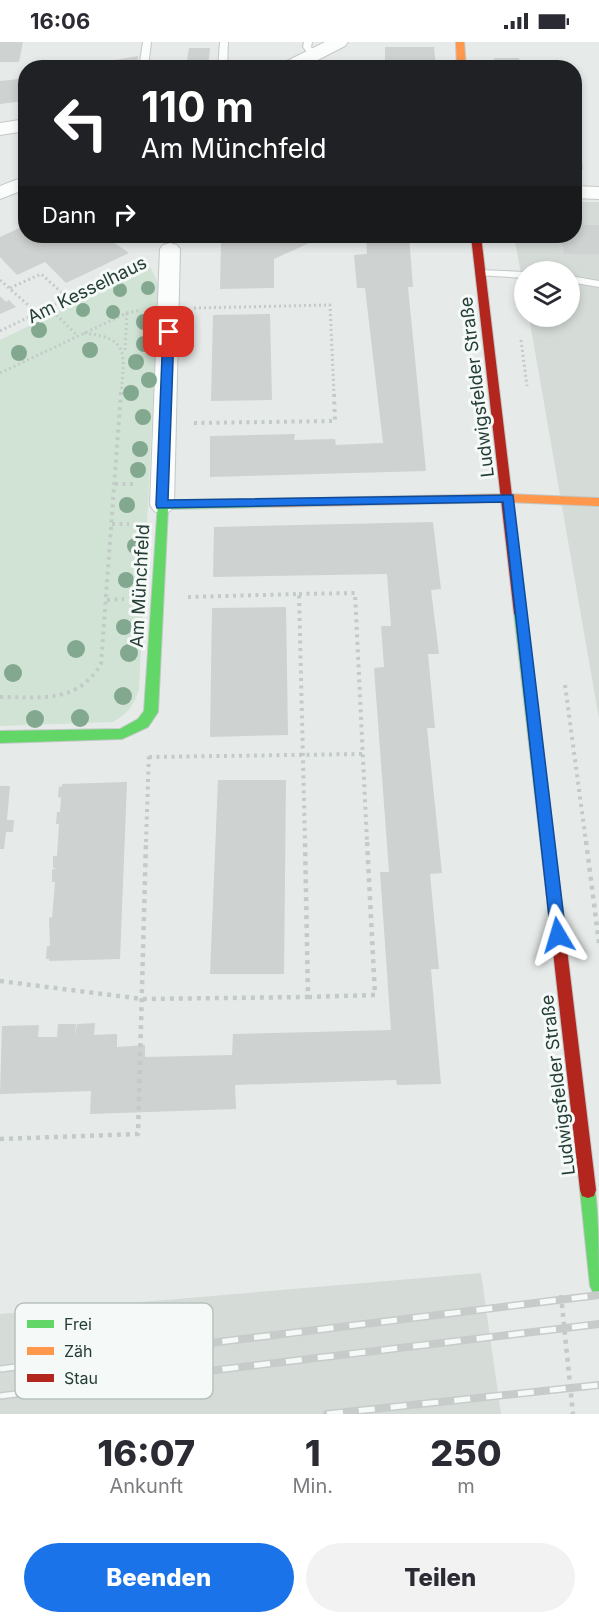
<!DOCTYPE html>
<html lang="de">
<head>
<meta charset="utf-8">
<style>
  body { margin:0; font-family:Inter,sans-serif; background:#f2f2f3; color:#2b2b33; height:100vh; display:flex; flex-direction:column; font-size:22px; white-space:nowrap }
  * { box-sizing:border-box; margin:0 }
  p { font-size:20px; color:#7c7c81 }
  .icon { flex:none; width:33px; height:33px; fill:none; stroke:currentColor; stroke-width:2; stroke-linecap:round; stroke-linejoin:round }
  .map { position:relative; height:1372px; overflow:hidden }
  .panel { display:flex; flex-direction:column; background:#fff; flex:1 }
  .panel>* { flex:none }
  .hud { position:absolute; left:18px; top:18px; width:564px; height:183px; border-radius:24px; box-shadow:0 3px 9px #0003; background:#202124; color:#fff; overflow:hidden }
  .fabs { position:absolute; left:514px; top:219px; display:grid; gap:12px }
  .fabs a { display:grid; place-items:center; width:66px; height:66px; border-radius:50%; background:#fff; box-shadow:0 3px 9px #0003; font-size:30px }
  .pin { position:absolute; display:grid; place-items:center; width:51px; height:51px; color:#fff; margin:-26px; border-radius:12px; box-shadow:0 3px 9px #0006 }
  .me { position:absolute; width:66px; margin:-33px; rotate:353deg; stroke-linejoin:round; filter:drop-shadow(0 0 4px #0008) }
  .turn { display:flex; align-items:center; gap:21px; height:126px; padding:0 24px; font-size:27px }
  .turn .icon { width:78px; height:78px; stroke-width:2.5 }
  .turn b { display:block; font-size:42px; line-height:51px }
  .then { display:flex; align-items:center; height:57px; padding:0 24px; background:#0003; gap:12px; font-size:22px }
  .eta { display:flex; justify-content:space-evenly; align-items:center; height:102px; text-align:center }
  .eta b { font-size:36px; font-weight:800; line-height:42px }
  .button { display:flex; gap:12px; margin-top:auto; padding:12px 24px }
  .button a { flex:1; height:69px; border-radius:36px; background:#1a73e8; color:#fff; font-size:24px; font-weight:800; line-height:69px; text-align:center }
  .button a+a { background:#f2f2f3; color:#2b2b33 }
  .status { display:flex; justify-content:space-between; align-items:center; height:42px; padding:0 30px; background:#fff; direction:ltr }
  .status svg { height:16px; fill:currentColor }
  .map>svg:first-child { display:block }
  .built { fill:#d5dcd8 }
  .green { fill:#d1e3d5 }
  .building { fill:#ced2d0 }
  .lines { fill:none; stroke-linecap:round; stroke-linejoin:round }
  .lane-casing { stroke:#c3c8c6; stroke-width:2 }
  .street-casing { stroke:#c3c8c6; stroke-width:2 }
  .fast-casing { stroke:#c2c8c6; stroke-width:2 }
  .slow-casing { stroke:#c2c8c6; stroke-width:2 }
  .jam-casing { stroke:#c2c8c6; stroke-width:2 }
  .path-far2 { stroke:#c2cbc7; stroke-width:3; stroke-dasharray:2 3; stroke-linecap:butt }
  .path-far1 { stroke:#c2cbc7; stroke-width:4; stroke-dasharray:3 4.5; stroke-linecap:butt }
  .path { stroke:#c2cbc7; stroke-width:4.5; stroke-dasharray:4 5; stroke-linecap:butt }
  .lane { fill:#fbfcfc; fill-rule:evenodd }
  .street { fill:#fbfcfc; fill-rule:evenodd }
  .fast { fill:#63d668; fill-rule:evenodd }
  .slow { fill:#ff974d; fill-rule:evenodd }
  .jam { fill:#b3261e; fill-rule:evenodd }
  .rail-casing { stroke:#c7ccca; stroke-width:8 }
  .rail { stroke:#f5f9f7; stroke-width:5; stroke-dasharray:16; stroke-linecap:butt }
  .tree { fill:#82a88f }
  .route { fill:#1a73e8; stroke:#114b97; stroke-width:1.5 }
  .labels { text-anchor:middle; stroke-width:6; stroke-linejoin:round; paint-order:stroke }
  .street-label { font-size:18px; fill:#253e35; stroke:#f5f9f7 }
  .key { fill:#f5f9f7; stroke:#b7c1bd; stroke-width:1.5 }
  .key-label { font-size:16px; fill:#253e35 }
</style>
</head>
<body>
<div class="status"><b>16:06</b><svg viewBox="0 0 49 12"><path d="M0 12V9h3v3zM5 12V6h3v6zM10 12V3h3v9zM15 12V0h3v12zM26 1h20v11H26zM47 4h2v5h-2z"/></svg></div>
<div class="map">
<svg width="599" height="1372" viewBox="0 0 599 1372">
  <rect width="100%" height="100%" fill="#e6ebe9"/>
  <!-- built -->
  <path class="built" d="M575,160H599V677L529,275L570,274V230H525V254L514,194H574Z
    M481,1231L501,1372H0V1272Z"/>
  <!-- green -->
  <path class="green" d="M150,225L159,243L158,255L139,647C134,664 128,671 113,680L0,684V298Z"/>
  <!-- building -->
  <path class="building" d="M0,0H23L19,20H0Z
    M385,5H434L436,26H385Z
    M189,6H210L208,26H186Z
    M138,14L137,26H90L91,19H110Z
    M494,16H519L520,24H495Z
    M19,37L24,59L0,62V39Z
    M574,111L581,112L583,127H574Z
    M26,183V194H104L129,211L66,241L45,220L17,233L0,215V195Z
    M574,183H599V212H564L562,194H574Z
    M142,194H165L150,201Z
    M234,194H314L318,197L274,217V246L220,247L221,200Z
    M366,194H409L413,245H408L426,429L210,435V394L295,392L294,398L335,397L336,403L383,401L365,246H357L354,213L367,212Z
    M0,254L6,260L9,258L16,265L0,272Z
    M270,272L272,358L211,359L213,273Z
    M433,480L441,547L431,548L439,612H428L435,686H427L442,831L430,832L439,927H431L441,1042L397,1043L396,1038L235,1043L236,1067L90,1072L91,1049L0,1052L2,984L39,983L38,995H57L58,982H76L75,994L77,982L95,981L94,993L117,992V1005L145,1003V1015L232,1013L233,992L391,988L380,830H389L374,626L384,625L381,584H391L387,532L213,535L214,485Z
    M286,565L288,693L210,695L212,566Z
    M218,738H286L284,932H210Z
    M127,740L120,917L49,919V917H46L47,904H50L49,875L52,876L55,840H52V828L56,826H53V814H57L59,782H56L57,770H60L61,756L58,755L59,744L62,745V742Z
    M0,744H10L7,778H14L13,790H6L4,807H0Z"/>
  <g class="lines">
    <!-- lane casing -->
    <g class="lane-casing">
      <path id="lane" d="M143,0H151L148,26H139Z
        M220,0H228L227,26H218Z
        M304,0H312L311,5L318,13L317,15H311L303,5Z
        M481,228L525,230V236L477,233L476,231Z
        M570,234L599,239V245L570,240Z"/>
    </g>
    <!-- street casing -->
    <g class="street-casing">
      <path id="street" d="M325,0H348L345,4L302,26H278L281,22Z
        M26,77V89L0,93V81Z
        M26,134V147L0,157V144Z
        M574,144L599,145V157L574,156Z
        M170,201L177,203L180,207L174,463L170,469L162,472L154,469L150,463L160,207L163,203Z"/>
    </g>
    <!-- fast casing -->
    <g class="fast-casing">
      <path id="fast" d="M271,457L277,461L271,465L168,467L158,670L148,685L122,697L0,701V689L120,687L138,677L144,669L158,460Z
        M520,567L526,572L563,874L561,879L556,881L551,879L549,874L514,572Z
        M588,1140L594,1142C599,1168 599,1223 599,1253L593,1250L590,1244L580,1148L582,1142Z"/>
    </g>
    <!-- slow casing -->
    <g class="slow-casing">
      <path id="slow" d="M456,0H464L466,26H457Z
        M508,452L599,456V464L508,460L271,465L265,461L271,457Z"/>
    </g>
    <!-- jam casing -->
    <g class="jam-casing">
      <path id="jam" d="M471,194H481L526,572L520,577L514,572Z
        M556,867L561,869L563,874L596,1148L594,1154L588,1156L582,1154L580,1148L549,874L551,869Z"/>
    </g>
    <!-- path-far2 -->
    <path class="path-far2" d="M0,238L37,271
      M10,246L41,232L68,256
      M49,266L78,294
      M194,266L330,263L334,352
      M0,289L142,221
      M84,291C131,296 124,313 121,352
      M521,298L527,344
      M125,308L127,271
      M0,331L127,271L141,268"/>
    <!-- path-far1 -->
    <path class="path-far1" d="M194,381L335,379L334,350
      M115,442H135
      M112,482H129
      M299,552L355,551L367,800
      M188,555L299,552L305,800
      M107,558L124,557
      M565,643L586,800
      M0,655C41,655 77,662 101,622L121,350
      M149,715L363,712
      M146,800L149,710"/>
    <!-- path -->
    <path class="path" d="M586,799L599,901
      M0,939L142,957L308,955L305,799
      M308,955L375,953L367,799
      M0,1097L138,1092L146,799
      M561,1253L573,1372"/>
    <!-- lane -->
    <use href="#lane" class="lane"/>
    <!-- street -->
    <use href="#street" class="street"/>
    <!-- fast -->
    <use href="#fast" class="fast"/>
    <!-- slow -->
    <use href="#slow" class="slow"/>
    <!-- jam -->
    <use href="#jam" class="jam"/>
    <!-- rail casing -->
    <g class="rail-casing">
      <path id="rail" d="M0,1327L599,1253
        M0,1354L599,1282
        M327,1372L599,1343"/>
    </g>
    <!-- rail -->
    <use href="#rail" class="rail"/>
  </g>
  <!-- trees -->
  <g class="tree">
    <circle cx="148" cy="246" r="7"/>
    <circle cx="120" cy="248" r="7"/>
    <circle cx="83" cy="268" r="7"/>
    <circle cx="113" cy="270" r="7"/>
    <circle cx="144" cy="280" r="8"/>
    <circle cx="39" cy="288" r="8"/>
    <circle cx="144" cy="302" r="8"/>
    <circle cx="90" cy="308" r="8"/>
    <circle cx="19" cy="311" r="8"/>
    <circle cx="136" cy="320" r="8"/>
    <circle cx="149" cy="338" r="8"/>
    <circle cx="131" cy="351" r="8"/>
    <circle cx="143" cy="375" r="8"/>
    <circle cx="140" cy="407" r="8"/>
    <circle cx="138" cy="428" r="8"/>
    <circle cx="127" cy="463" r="8"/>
    <circle cx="135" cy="504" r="8"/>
    <circle cx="126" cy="538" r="8"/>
    <circle cx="124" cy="585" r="8"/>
    <circle cx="76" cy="607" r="9"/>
    <circle cx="129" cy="611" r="9"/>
    <circle cx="13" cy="631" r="9"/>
    <circle cx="123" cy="654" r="9"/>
    <circle cx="80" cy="676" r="9"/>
    <circle cx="35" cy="677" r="9"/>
  </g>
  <!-- route -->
  <path class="route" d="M169,286L174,290L168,458L513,453L566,893L564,898L558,900L553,898L551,893L503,460L157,466L156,463L163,290Z"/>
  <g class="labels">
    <!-- street labels -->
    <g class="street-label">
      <text transform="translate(87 248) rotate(-26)" y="6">Am Kesselhaus</text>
      <text transform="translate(477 345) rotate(-97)" y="6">Ludwigsfelder Straße</text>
      <text transform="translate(140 544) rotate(-87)" y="6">Am Münchfeld</text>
      <text transform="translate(558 1043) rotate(-97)" y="6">Ludwigsfelder Straße</text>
    </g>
  </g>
  <!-- legend -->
  <rect x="15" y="1261" width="198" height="96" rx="9" class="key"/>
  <rect x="27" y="1278" width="27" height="8" fill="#63d668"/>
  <rect x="27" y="1305" width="27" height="8" fill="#ff974d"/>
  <rect x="27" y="1332" width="27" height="8" fill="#b3261e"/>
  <g class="key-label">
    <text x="64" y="1288">Frei</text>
    <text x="64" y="1315">Zäh</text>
    <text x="64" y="1342">Stau</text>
  </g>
</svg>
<div class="fabs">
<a><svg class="icon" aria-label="layers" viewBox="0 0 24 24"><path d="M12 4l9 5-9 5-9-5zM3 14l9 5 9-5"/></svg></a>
</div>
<div class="pin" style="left:169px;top:290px;background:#d93025"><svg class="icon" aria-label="arrive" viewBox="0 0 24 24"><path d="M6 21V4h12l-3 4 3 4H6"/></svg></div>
<svg class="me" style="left:558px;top:893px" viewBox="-20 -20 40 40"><path d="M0-17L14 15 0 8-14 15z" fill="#1a73e8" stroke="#fff" stroke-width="4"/></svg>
<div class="hud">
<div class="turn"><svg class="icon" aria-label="left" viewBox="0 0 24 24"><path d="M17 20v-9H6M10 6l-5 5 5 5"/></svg><div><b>110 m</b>Am Münchfeld</div></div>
<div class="then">Dann<svg class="icon" aria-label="right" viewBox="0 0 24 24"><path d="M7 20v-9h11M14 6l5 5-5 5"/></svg></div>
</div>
</div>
<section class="panel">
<div class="eta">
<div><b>16:07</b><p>Ankunft</p></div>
<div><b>1</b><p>Min.</p></div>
<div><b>250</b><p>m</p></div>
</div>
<div class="button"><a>Beenden</a><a>Teilen</a></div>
</section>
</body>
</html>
